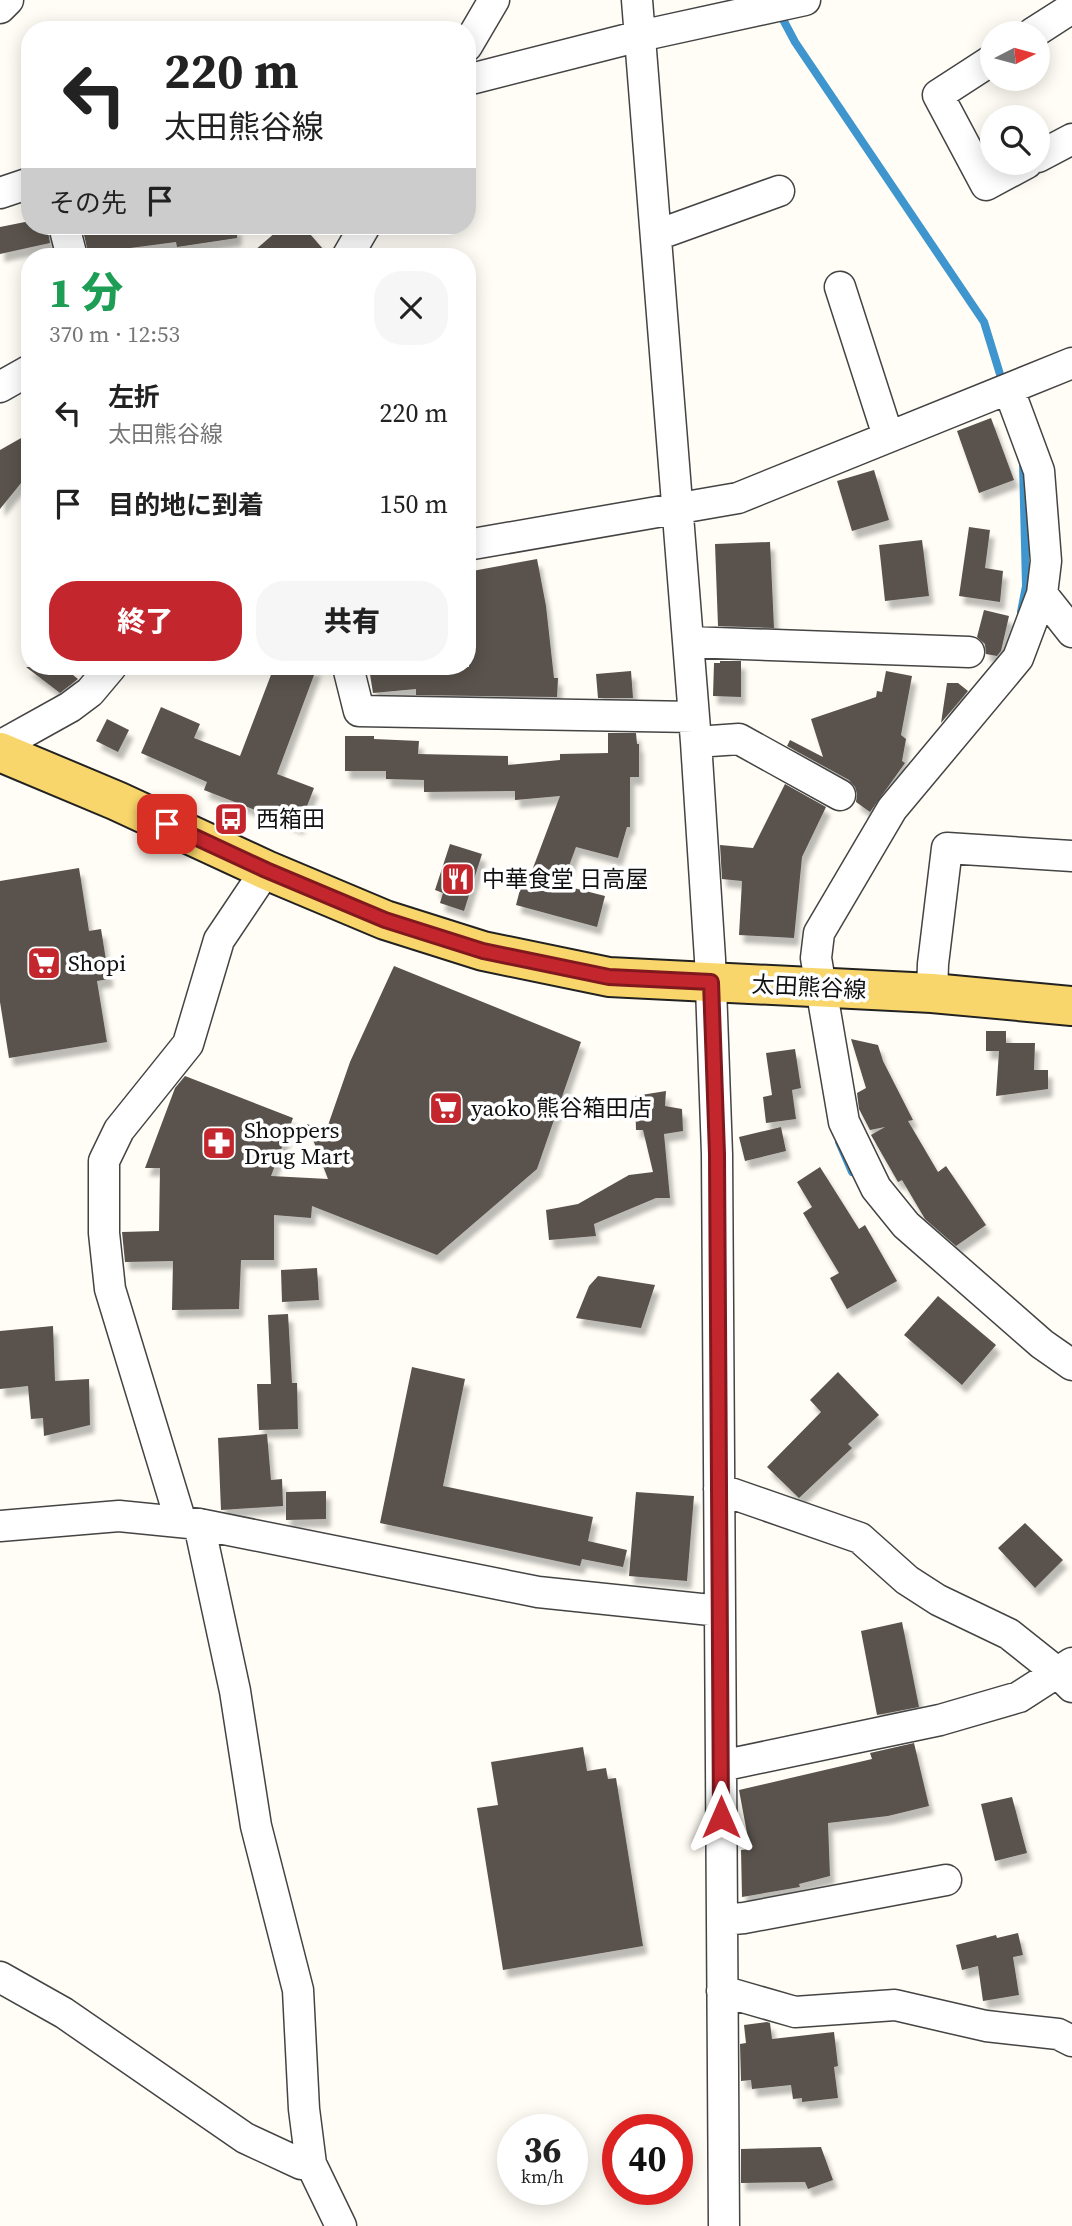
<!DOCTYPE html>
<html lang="ja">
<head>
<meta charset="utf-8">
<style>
  body { margin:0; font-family:"Source Serif 4","Noto Sans JP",serif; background:#f6f6f6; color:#222; height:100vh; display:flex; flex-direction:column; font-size:26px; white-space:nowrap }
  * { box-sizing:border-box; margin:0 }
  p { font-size:23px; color:#767676 }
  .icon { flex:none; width:38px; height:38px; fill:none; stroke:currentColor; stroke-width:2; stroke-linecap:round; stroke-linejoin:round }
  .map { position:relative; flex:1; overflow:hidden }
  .panel { position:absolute; left:21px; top:248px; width:455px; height:427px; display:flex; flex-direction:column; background:#fff; border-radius:28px; box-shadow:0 4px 18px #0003 }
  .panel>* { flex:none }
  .guide { position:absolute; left:21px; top:21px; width:455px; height:214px; border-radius:28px; box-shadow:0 4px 18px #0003; background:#fff; color:#222; overflow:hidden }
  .needle { width:46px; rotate:84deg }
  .buttons { position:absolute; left:980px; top:21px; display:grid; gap:14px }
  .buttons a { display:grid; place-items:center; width:70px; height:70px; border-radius:50%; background:#fff; box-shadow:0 4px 18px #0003; font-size:35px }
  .speed { position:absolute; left:497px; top:2114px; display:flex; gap:14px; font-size:35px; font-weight:700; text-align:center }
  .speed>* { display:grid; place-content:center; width:91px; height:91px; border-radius:50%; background:#fff; box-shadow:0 4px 18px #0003; line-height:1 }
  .speed small { font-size:18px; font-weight:400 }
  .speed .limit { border:10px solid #d22; background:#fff; color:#111 }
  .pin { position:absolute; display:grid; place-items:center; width:60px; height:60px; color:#fff; margin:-30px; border-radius:14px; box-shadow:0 4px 10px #0006 }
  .me { position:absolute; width:77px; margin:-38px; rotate:0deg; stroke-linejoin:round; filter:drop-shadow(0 0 5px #0008) }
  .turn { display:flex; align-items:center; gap:24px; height:147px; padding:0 28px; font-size:32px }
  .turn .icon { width:91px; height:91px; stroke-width:2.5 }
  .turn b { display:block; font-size:49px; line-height:60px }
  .then { display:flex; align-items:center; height:66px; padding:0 28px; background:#0003; gap:14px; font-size:26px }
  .round { display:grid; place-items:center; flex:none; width:74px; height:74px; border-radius:28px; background:#f6f6f6 }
  .overview { display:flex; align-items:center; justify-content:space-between; height:119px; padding:0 28px }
  h1 { font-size:42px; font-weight:800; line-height:52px; color:#1e9e55 }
  .button { display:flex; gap:14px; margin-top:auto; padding:14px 28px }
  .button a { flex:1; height:80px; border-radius:28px; background:#c4262e; color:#fff; font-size:28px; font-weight:800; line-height:80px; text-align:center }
  .button a+a { background:#f6f6f6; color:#222 }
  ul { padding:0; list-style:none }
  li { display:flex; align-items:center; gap:21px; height:91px; padding:0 28px }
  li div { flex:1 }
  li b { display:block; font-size:26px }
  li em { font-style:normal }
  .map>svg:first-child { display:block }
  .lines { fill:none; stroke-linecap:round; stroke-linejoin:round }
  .stream { stroke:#3f96cf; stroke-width:8 }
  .building { fill:#5a524d; filter:url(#shadow) }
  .minor-casing { stroke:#444; stroke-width:33 }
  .major-casing { stroke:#222; stroke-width:42 }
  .minor { stroke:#fff; stroke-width:30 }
  .major { stroke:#f9d66b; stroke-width:38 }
  .route-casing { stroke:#7f191e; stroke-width:18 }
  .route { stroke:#c4262e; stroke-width:12 }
  .labels { text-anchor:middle; stroke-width:7; stroke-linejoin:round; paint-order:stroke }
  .poi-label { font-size:23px; fill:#111; stroke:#fff; text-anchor:start }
  .street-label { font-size:23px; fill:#111; stroke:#fff }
</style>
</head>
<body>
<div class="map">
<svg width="1072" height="2226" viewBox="0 0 1072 2226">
  <defs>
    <filter id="shadow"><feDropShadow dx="4.5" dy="8" stdDeviation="2" flood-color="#0004"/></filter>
  </defs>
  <rect width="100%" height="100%" fill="#fffdf5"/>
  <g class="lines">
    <!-- stream -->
    <path class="stream" d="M779,12L795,42L984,322L1003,384
      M1021,612L1026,586L1023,464
      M839,1142L852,1172"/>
  </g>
  <!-- building -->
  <path class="building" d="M30,221V226H47L50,243L0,254V227Z
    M82,226H237V238L177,247L176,242L115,250L117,257H89Z
    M283,226H303L330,257H247Z
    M991,418L1014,480L979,493L957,431Z
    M30,433V472L0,509V450Z
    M874,470L889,520L852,531L837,481Z
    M969,527L990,530L985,568L1003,571L1000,602L959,596Z
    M922,540L929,596L885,601L879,545Z
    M770,542L774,628L718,626L715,544Z
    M537,559L546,606L554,678H558L557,697L416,695V689L373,693L369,668L469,667L467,572Z
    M984,610L1009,616L1001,651L997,656L986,654L985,644L977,637Z
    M720,661H741V697L713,696L714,663H720Z
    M26,667H63L78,679L60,693Z
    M274,667H317L277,774L314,788L299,827L204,790L207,782L141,753L161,707L200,724L194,738L240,756Z
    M631,671L633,698H598L596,674Z
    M886,671L912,676L901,735L906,739L902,761L905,763L870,812L856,802L857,794L855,787L849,780L787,746L790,740L823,757L811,719L876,697L877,691L882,692Z
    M947,683H958L968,691L941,723Z
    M107,719L129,730L118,752L96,741Z
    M608,733H636L637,744H639V777H630V827H627L618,858L576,847L562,885L605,896L597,927L516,905L524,874L530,876L560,796L515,800V791L424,792V780L386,779V771H345V736H374V739L419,741L418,754L508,756V765L560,760V754L608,753Z
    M785,784L826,807L802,857L794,938L739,935L742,881L722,879L720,845L753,848Z
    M450,844L482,854L464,911L440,903L443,893L435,890Z
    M79,868L89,931L101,929L109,979L97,981L107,1042L9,1058L0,1002V881Z
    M394,966L581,1042L537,1169L437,1255L312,1206L311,1218L274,1215V1260H241L239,1309L172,1310L173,1261L125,1262L122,1232L159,1231L160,1168H145L175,1088L185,1076L293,1118L271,1176L328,1179L307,1124L326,1131L350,1062Z
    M986,1031H1006V1043H1035L1034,1070H1048V1089L996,1096L999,1051H986Z
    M851,1039L878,1045L883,1061L913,1120L908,1121L938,1172L946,1166L986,1225L956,1246L925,1219L902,1180L898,1182L871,1135L885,1127L870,1130L859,1109L857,1093L866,1088Z
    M795,1049L801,1088L792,1090L796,1119L766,1123L763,1097L772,1095L766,1053Z
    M666,1091L665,1106L682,1109L683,1131L664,1134L670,1198H656L594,1224L596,1236L549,1240L546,1210L578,1204L629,1175L653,1172L643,1130H636L635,1096Z
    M781,1127L786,1151L745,1161L739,1137Z
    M820,1167L859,1229L865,1225L897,1281L847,1309L830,1278L839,1273L803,1213L812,1207L797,1182Z
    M317,1268L319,1300L282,1302L281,1270Z
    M598,1276L655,1285L641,1328L576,1318L589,1286Z
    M938,1296L996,1345L962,1385L904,1335Z
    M288,1314L292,1383H297L298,1429L259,1430L257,1384H271L268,1315Z
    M53,1326L55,1381L89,1379L90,1425L44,1436L43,1418L31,1419L28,1386L0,1389V1331Z
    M412,1367L465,1379L443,1486L593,1517L588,1541L627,1550L623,1567L582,1559L580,1566L380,1523Z
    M838,1372L879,1415L848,1444L852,1448L799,1498L767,1467L821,1412L810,1400Z
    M267,1434L271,1480L282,1479L283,1506L221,1510L218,1438Z
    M326,1491V1519L286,1520V1492Z
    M636,1492L694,1496L687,1581L629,1576Z
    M1025,1523L1063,1560L1035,1588L998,1548Z
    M902,1622L919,1707L877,1715L861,1631Z
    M914,1743L929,1806L888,1816L828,1823L830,1876L799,1884L800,1887L742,1897L741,1850L750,1849L739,1790L872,1759L870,1753Z
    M583,1747L587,1771L606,1768L608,1779L616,1778L643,1946L503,1970L477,1808L498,1805L491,1762Z
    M1012,1797L1027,1853L995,1861L981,1804Z
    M1018,1933L1023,1955L1013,1957L1019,1995L983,2001L978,1966L962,1970L956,1945L996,1935L997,1938Z
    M767,2022L770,2023L772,2039L834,2032L838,2066L834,2067L838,2098L802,2102V2098L793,2099L791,2085L752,2089L751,2080L741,2081L740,2044L746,2043L744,2025Z
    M821,2147L833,2180L808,2189L805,2182L741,2183V2149Z"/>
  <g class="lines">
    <!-- minor casing -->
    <g class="minor-casing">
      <path id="minor" d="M637,0L696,742L710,959L717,1154L724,2226
        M0,8L8,0
        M1033,33L1072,8
        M467,46L494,0
        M992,60L938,95L986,185L1027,163
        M467,80L640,36L805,0
        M1038,157L1072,139
        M0,193L30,183
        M64,226L72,257
        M657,235L779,191
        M347,257L365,226
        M840,287L888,436
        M0,387L30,370
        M1009,390L1039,471L1046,561L1042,594L1018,658L892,809L819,933L816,958L844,1122L876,1188L906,1225L1042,1344L1072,1365
        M467,545L738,498L1072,363
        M1042,594L1072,632
        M688,642L969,652
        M348,667L359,711L694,717
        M696,742L739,739L840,795
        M0,746L70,707L90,692L111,667
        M932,993L933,964L947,848L1072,856
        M719,1489L860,1538L907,1580L938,1600L1009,1634L1058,1673L1072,1687
        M181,1522L110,1289L104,1233V1161L119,1130L188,1044L219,940L266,870
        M199,1524L235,1691L256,1826L298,1990L304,2109L311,2164L341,2226
        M0,1526L119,1516L199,1524L538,1592L720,1611
        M721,1766L940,1720L1019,1697L1072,1663
        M722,1920L744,1918L946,1880
        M0,1977L64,2013L245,2138L301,2164H311
        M722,1991L795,2012L895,2005L986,2026L1058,2034L1072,2041"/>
    </g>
    <!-- major casing -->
    <g class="major-casing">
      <path id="major" d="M0,752L117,801L266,870L385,920L483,951L609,977L932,993L1072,1006"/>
    </g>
    <!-- minor -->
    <use href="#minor" class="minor"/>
    <!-- major -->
    <use href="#major" class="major"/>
  </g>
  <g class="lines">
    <!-- route casing -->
    <g class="route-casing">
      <path id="route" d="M167,824L266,870L385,920L483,951L609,977L711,982L717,1154L721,1817"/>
    </g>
    <!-- route -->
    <use href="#route" class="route"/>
  </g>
  <!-- icons -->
  <defs>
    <g id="bus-square" transform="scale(1.75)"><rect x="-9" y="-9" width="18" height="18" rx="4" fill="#c4262e" stroke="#fff"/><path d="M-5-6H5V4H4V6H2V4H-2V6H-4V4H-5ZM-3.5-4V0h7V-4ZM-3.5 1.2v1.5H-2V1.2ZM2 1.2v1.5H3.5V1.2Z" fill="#fff"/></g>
    <g id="restaurant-square" transform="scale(1.75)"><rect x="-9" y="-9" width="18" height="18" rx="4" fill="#c4262e" stroke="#fff"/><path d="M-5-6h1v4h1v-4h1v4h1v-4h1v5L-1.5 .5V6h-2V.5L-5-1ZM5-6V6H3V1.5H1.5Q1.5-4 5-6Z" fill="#fff"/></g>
    <g id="supermarket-square" transform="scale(1.75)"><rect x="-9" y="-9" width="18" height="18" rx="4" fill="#c4262e" stroke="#fff"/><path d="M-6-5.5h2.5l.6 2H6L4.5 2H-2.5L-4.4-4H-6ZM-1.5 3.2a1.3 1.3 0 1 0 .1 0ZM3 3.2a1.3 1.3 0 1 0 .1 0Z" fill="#fff"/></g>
    <g id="pharmacy-square" transform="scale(1.75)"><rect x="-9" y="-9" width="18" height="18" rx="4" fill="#c4262e" stroke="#fff"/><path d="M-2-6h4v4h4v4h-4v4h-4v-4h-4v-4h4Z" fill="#fff"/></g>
  </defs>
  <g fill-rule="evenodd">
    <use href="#bus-square" x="231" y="819"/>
    <use href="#restaurant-square" x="458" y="879"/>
    <use href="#supermarket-square" x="44" y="963"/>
    <use href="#supermarket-square" x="446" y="1108"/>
    <use href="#pharmacy-square" x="219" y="1143"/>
  </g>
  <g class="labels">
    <!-- poi labels -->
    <g class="poi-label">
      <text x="256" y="827">西箱田</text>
      <text x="482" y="887">中華食堂 日高屋</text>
      <text x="68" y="971">Shopi</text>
      <text x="471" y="1116">yaoko 熊谷箱田店</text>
      <text x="244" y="1138">Shoppers<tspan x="244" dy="26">Drug Mart</tspan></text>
    </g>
    <!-- street labels -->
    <g class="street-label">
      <text transform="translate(809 987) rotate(3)" y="8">太田熊谷線</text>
    </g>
  </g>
</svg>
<div class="buttons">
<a><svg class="needle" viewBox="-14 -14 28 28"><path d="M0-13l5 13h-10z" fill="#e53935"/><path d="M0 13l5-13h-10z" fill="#767676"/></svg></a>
<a><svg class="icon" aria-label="search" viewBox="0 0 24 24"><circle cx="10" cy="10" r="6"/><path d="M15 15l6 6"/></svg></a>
</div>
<div class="speed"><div>36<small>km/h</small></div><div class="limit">40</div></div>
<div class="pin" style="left:167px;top:824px;background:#d93025"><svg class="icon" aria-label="arrive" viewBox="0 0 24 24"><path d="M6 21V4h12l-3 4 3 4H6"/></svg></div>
<svg class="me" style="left:721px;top:1817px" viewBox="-20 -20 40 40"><path d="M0-17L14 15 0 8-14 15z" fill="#c4262e" stroke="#fff" stroke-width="4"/></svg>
<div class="guide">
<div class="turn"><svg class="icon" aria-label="left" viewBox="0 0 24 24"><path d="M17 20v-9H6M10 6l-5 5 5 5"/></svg><div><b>220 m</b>太田熊谷線</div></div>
<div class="then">その先<svg class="icon" aria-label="arrive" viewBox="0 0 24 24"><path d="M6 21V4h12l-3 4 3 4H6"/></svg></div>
</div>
<section class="panel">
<div class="overview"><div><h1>1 分</h1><p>370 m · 12:53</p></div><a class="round"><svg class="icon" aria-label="close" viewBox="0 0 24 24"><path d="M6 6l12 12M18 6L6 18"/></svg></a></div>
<ul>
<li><svg class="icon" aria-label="left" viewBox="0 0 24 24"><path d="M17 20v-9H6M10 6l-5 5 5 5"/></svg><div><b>左折</b><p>太田熊谷線</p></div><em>220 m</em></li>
<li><svg class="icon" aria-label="arrive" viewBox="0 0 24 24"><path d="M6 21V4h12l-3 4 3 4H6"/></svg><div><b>目的地に到着</b></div><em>150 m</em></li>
</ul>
<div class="button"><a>終了</a><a>共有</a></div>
</section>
</div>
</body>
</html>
